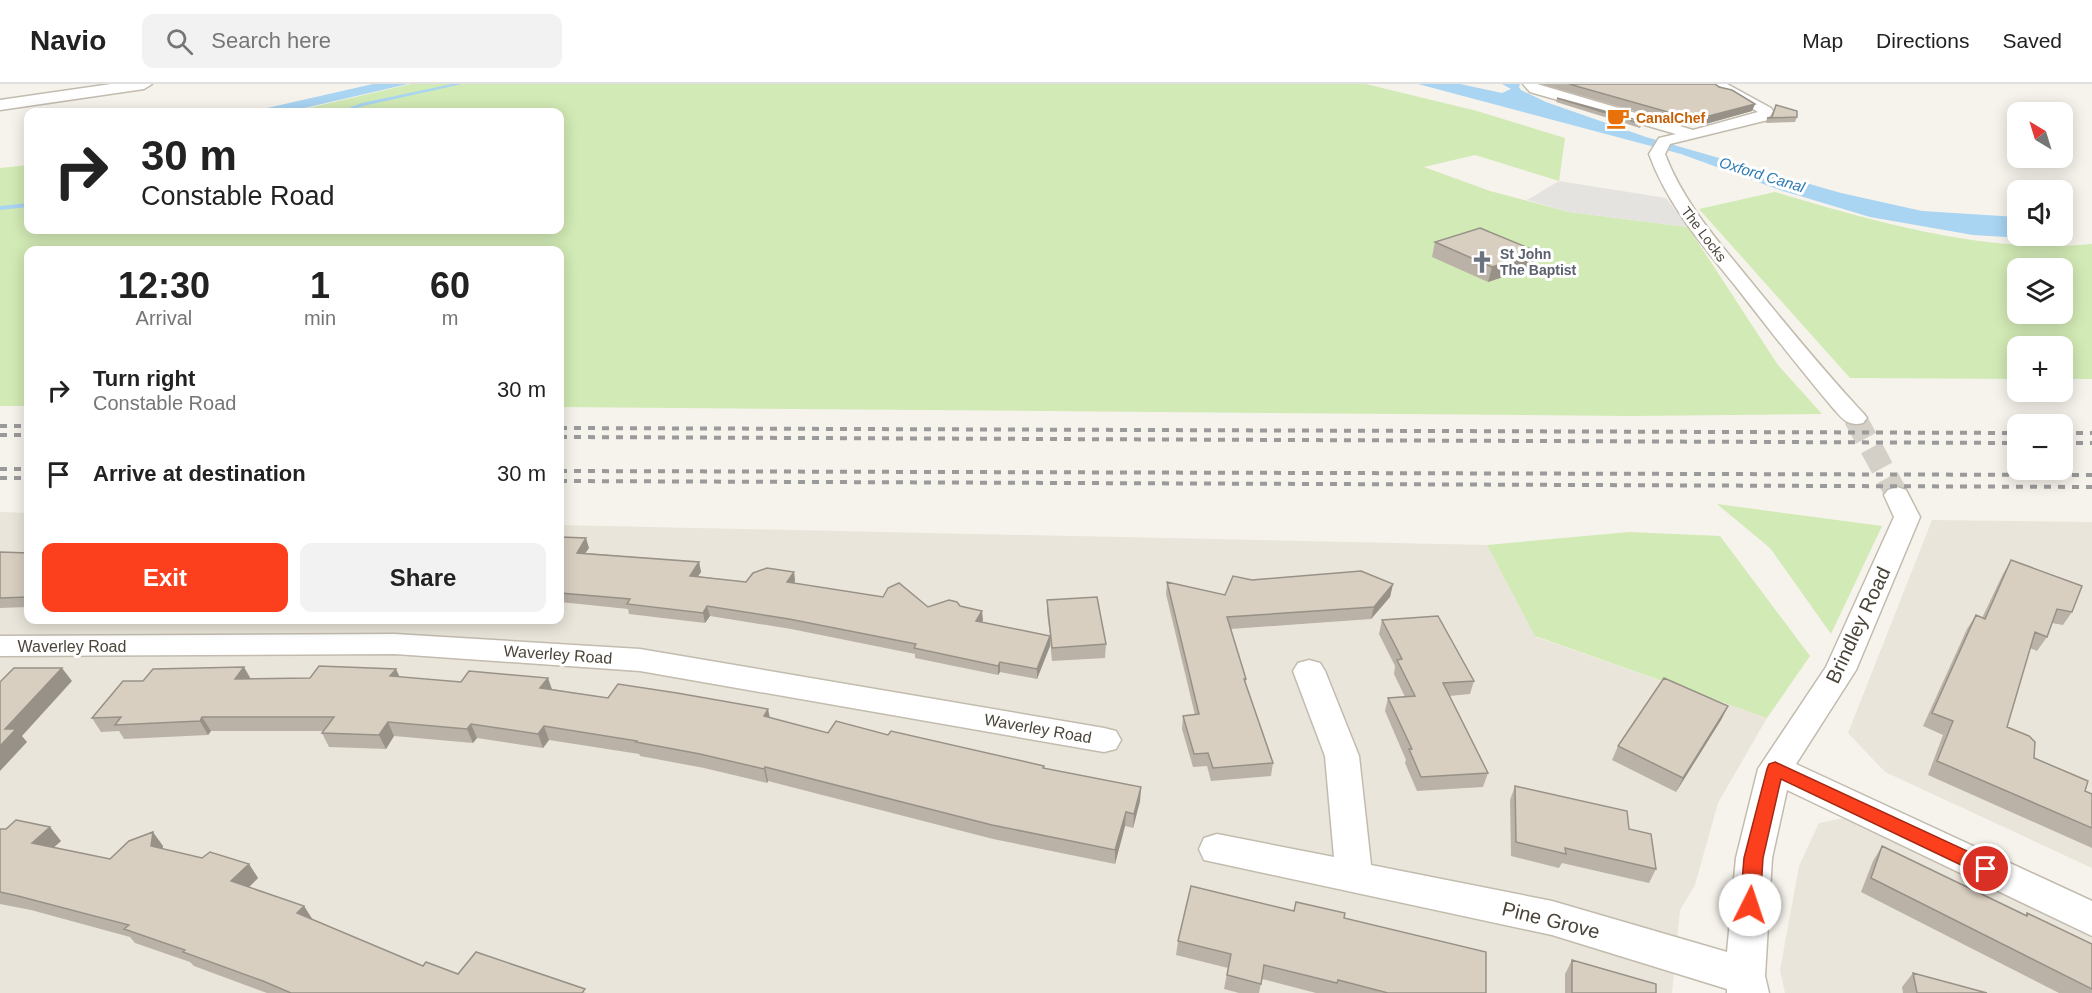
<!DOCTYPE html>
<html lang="en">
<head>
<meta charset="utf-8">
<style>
  body { margin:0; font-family:Arial,sans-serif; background:#f2f2f2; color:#222; height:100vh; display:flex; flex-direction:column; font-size:22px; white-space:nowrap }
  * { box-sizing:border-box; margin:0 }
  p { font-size:20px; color:#767676 }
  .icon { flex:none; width:33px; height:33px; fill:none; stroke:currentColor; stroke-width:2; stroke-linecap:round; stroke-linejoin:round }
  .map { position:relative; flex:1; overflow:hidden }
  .drawer { position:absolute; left:24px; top:162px; width:540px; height:378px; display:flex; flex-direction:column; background:#fff; border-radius:12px; box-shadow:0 3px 15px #0003 }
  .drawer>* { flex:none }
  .top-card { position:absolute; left:24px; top:24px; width:540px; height:126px; border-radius:12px; box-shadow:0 3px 15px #0003; background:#fff; color:#222; overflow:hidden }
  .needle { width:39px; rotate:322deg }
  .fabs { position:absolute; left:2007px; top:18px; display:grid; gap:12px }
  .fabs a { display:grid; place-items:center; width:66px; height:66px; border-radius:12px; background:#fff; box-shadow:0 3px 15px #0003; font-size:30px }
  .pin { position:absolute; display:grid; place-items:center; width:51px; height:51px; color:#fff; margin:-26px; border:3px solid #fff; border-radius:50%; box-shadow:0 2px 6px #0007 }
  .me { position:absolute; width:66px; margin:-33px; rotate:4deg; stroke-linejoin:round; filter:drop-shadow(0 0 4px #0008) }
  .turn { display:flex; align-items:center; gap:21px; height:126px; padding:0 18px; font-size:27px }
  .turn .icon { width:78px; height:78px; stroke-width:2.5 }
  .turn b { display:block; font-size:42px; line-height:51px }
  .eta { display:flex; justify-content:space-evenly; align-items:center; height:102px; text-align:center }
  .eta b { font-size:36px; font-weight:700; line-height:42px }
  .cta { display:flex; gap:12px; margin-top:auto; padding:12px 18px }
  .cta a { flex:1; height:69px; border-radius:12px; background:#fc3f1d; color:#fff; font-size:24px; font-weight:700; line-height:69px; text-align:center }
  .cta a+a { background:#f2f2f2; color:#222 }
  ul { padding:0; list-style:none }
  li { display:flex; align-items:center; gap:18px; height:84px; padding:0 18px }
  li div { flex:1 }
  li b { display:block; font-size:22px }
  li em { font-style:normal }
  header { display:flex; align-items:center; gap:36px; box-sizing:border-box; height:84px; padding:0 30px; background:#fff; border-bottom:2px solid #e0e0e0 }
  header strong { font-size:28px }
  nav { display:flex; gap:33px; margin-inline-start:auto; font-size:21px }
  .search { width:420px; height:54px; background:#f2f2f2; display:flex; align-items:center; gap:15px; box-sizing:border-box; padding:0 21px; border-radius:12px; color:#767676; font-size:22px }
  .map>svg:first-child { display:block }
  .residential { fill:#eae5da }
  .green { fill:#d2eab5; fill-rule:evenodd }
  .parking { fill:#e5e3e0 }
  .water { fill:#a9d4f2 }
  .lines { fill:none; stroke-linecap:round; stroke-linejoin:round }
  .stream { fill:#a9d4f2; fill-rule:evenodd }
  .minor-tunnel { stroke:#d4d0c8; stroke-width:23; stroke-dasharray:23 11; stroke-linecap:butt }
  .minor-casing { stroke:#c2bbae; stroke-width:3 }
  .tertiary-casing { stroke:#c2bbae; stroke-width:3 }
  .minor { fill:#fff; fill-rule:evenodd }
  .tertiary { fill:#fff; fill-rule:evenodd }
  .rail { stroke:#9a9a9a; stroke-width:4; stroke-dasharray:7 7; stroke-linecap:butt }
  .wall { fill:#bab2a6 }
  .shaded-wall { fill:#979187 }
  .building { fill:#d8cfc1; stroke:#979187; stroke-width:1.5 }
  .route { fill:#fc3f1d; stroke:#a42913; stroke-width:1.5 }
  .labels { text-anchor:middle; stroke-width:6; stroke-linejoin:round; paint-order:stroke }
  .far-food-label { font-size:14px; font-weight:bold; fill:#c56008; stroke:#fff; text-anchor:start }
  .far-street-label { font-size:14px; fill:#4b4439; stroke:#fff }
  .far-worship-label { font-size:14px; font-weight:bold; fill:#5b616d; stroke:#fff; text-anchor:start }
  .far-water-label { font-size:15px; font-style:italic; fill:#2e7ab2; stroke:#fff }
  .street-label { font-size:16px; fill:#4b4439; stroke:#fff }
  .near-street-label { font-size:20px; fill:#4b4439; stroke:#fff }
</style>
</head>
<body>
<header>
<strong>Navio</strong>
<div class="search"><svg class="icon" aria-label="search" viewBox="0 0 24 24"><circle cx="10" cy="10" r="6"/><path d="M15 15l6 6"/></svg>Search here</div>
<nav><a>Map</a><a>Directions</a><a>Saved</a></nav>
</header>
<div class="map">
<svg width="2092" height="909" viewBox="0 0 2092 909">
  <rect width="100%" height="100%" fill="#f6f3ec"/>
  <!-- residential -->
  <path class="residential" d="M0,428L28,429V536H560V441L1487,461L1536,553L1767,634L1718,719L1695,801L1680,826L1672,909H0Z
    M1932,436L2092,438V784L1885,688L1848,649Z
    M1859,731L2092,840V909H1785L1780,886L1799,782L1819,739Z"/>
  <!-- green -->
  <path class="green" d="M411,0H1366L1477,27L1565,54L1559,97L1475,71L1424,83L1490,107L1569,128L1688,143L1778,281L1822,330L1632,332L560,323V166H28V322H0V84L28,81V146H560V28H291Z
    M1775,108C1877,138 1985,170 2092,160V295H2063L2062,262H2018L2017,295L1850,294L1699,125ZM2018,184H2062V230H2018Z
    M1717,420L1882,442L1831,550L1770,464Z
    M1629,448L1720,452L1810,572L1767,634L1535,552L1487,461Z"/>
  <!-- parking -->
  <path class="parking" d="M1559,97L1666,114L1688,143L1569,128L1527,116Z"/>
  <!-- water -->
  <path class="water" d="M373,0H408L287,28H250Z
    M1418,0H1460L1502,9L1511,5L1502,0H1520L1519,3L1521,6L1546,18L1646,53L1841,109L1922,127L2017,133L2018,152H2047L2023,154L1973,151L1870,133L1780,106L1681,70Z"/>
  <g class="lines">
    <!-- stream -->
    <path class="stream" d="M452,0H462L363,22L345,28H338L362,19Z
      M28,119V123L0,126V122Z"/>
    <!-- minor-tunnel -->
    <path class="minor-tunnel" d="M1855,334L1897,411"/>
    <!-- minor casing -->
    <g class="minor-casing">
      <path id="minor" d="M1523,0H1537L1693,46L1758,28L1711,0H1727L1771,24L1773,27L1768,36L1670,60L1665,70C1684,120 1719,158 1752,199C1788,243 1824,287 1863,329L1867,334L1863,339C1847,343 1842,334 1832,323C1799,284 1768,244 1737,204C1703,162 1668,122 1649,70L1659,54L1676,50L1530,8Z
        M1897,403L1906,406L1920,433L1856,586L1796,680L2092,817V852L1787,706L1772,774L1765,892L1769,909H1727V905L1552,851L1204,776L1199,765L1204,754L1217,750L1334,773L1325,672L1293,587L1298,579L1309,576L1320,579L1325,587L1359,672L1371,781L1552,817L1727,868L1736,774L1758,685L1826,583L1894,433L1884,411L1888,406Z
        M395,550L640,565L1104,644L1116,647L1121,656L1116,665L1104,668L640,587L395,570L0,572V552Z"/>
    </g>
    <!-- tertiary casing -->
    <g class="tertiary-casing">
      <path id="tertiary" d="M111,0H152L144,5L0,26V16Z"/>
    </g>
    <!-- minor -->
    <use href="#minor" class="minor"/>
    <!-- tertiary -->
    <use href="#tertiary" class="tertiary"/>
    <!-- rail -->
    <path class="rail" d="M0,342H28
      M560,344L2018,349
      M2062,349H2092
      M0,351H28
      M560,353L2018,359
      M2062,359H2092
      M0,385H28
      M560,387L2092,391
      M0,394H28
      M560,397L2092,403"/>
  </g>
  <!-- wall -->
  <path class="wall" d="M1541,0H1715L1755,20L1752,27L1702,41L1686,42Z
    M1557,14L1642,40L1640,44L1556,18Z
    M1797,33L1795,38L1766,39L1767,34Z
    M1435,158L1533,183L1488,198L1432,173Z
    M560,453L589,464L585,469L699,478L701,488L698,492L746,498L794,488L795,497L794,499L928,523L960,522L983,536L982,538L1050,552L1047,529V516L1106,560L1105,574L1052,577L1050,556V562L1037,595L1000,588L998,591L915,574V570L791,545L710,532L705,539L629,530L628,525L560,518Z
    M0,468L28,469V523L0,524Z
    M2011,476L2072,528L2063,541L2052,539L2047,553L2037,567L2030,564L2007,643L2034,674L2085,707L2092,710V764L1928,691L1943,651L1923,642L1967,545L1976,531L1982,534L2003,490Z
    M1252,496L1393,500L1390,513L1371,535L1231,545L1246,595L1245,599L1273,679L1271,692L1211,697L1207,682L1193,683L1182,645L1183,632L1195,631L1166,510L1167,498L1225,511Z
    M1382,536L1474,597L1470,610L1449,612L1488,689L1483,703L1417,707L1405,679L1406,676L1385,627L1388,614L1405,613L1394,590L1395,582L1379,550Z
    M400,593L552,605L608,614L770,634L828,649L888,651L1044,684L1141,703L1140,717L1133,744L1125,742L1115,780L993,755L768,697L767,699L704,684L640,672L639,670L549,656L543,664L477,654L473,659L394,652L386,665L329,663L322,649L323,647H211L208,651L124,655L119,647L101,648L92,634L143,597Z
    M1728,622L1721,636L1676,708L1612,676L1618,662Z
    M1515,702L1629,745L1656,785L1649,799L1562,779L1559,784L1511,772L1510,716Z
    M0,745L61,757L54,763L110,775L163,762V765L202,774L249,780L258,794L249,803L304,822L312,836L423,882L458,890L587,909H267L194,882L190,878L135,859L130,853L31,826L0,820Z
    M1882,762L2026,832L2027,829L2092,860V909H2059L1861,808L1873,777Z
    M1294,827L1344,834L1486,909H1316L1262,895L1259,909H1239L1224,905L1228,884L1176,871L1178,857Z
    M1572,876L1656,909H1565V890Z
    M1913,889L1987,909H1903L1902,903Z"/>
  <!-- shaded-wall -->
  <path class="shaded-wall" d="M1755,20L1752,27L1702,41L1705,33Z
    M1538,168L1533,183L1488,198L1492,183Z
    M586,454L589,464L579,478L577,469Z
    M699,478L701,488L692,501L690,492Z
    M794,488L795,497L789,508L787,498Z
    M1393,500L1390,513L1371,535L1374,523Z
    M707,522L710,532L705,539L703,529Z
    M982,527L983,536L977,547L976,537Z
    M1050,552V562L1037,595V585Z
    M1000,578V588L998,591V582Z
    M244,583L252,597L235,595Z
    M62,584L72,597L22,652L27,658L0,687V662L5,645Z
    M396,585L402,598L390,592Z
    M548,594L553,608L540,604Z
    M1728,622L1721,636L1676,708L1683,694Z
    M768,625L771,639L764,632Z
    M202,633L211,647L208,651L200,637Z
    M388,638L394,652L386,665L379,651Z
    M471,640L477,654L473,659L467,645Z
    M544,642L549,656L543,664L538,650Z
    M765,683L768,697L767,699L764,685Z
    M1141,703L1140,717L1133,744L1134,730Z
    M1126,728L1125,742L1115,780V766Z
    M50,743L61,757L43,773L32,759Z
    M153,748L163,762L161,776L151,762Z
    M249,780L258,794L241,811L231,797Z
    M304,822L313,836L297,829Z"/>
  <!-- building -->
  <path class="building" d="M1569,0H1715L1719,3L1732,6L1755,20L1705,33L1689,34Z
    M1557,14L1641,37L1642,40Z
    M1776,21L1797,27V33L1767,34L1772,33Z
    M1480,144L1538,168L1492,183L1435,158Z
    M560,453L586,454L577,469L699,478L690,492L746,498L753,489L767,484L794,488L787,498L883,513L888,504L899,499L928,523L949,516L957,518L960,522L982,527L976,537L1050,552L1037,585L1000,578L998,582L914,564L916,560L789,535L707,522L703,529L627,520L630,515L560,509Z
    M0,468L28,469V513L0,514Z
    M2011,476L2082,502L2072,528L2057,525L2047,553L2035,548L2007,643L2029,652L2035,658L2034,674L2088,697L2085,707L2092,710V744L1937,677L1953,637L1932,629L1976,531L1985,535Z
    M1361,487L1393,500L1374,523L1227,533L1246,595H1244L1273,679L1213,684L1208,669L1194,670L1183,632L1199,630L1167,498L1225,511L1233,492L1252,496Z
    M1097,513L1106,560L1052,564L1047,516Z
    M1438,532L1474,597L1443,599L1488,689L1421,693L1409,665H1412L1388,614L1415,612L1397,576L1402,575L1382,536Z
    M319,582L396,585L390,592L461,598L469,587L548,594L540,604L608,614L618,600L677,609L768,625L764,632L828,649L836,637L888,651L891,647L1044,682L1043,684L1141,703L1134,730L1126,728L1115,766L992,741L765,683L764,685L700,670L636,658L637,657L544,642L538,650L471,640L467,645L388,638L379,651L322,649L334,633H202L200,637L115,641L121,633L92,634L123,597H143L153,585L244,583L235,595L310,594Z
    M14,584H62L5,645H16L0,662V598Z
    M1664,594L1728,622L1683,694L1618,662Z
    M1515,702L1627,727L1629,745L1651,750L1656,785L1565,764L1566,770L1516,758Z
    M16,736L50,743L32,759L110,775L129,757L153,748L151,762L202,774L210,768L249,780L231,797L304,822L297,829L423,882L426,878L458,890L476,868L585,905L582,909H291L263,897L183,868L185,866L124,845L129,841L18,812L0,808V745H6Z
    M1882,762L2027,832V829L2092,860V905L1871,794Z
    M1191,802L1294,827L1296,818L1345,829L1344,834L1486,868V909H1388L1338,896L1337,899L1264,881L1261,900L1227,891L1231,870L1178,857Z
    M1572,876L1656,900V909H1572Z
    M1913,889L1987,909H1917Z"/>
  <!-- route -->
  <path class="route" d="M1775,678L1993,779L1996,785L1993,790L1986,793L1980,790L1781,695L1763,774L1760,821L1757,827L1750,829L1743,827L1740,821L1744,774L1767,685L1769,680Z"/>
  <!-- icons -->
  <defs>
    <g id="cafe-bare" transform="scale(1.8)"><path d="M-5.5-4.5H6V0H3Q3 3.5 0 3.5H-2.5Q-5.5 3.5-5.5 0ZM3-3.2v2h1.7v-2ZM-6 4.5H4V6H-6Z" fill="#e8710a" stroke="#fff" stroke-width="2.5" paint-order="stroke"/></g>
    <g id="church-bare" transform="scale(1.8)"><path d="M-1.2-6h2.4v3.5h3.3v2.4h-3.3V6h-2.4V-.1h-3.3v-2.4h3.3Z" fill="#6b7280" stroke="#fff" stroke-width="2.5" paint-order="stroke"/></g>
  </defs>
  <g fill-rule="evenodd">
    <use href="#cafe-bare" x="1618" y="34"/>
    <use href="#church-bare" x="1482" y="178"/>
  </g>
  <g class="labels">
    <!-- far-food labels -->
    <g class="far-food-label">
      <text x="1636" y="39">CanalChef</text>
    </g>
    <!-- far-street labels -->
    <g class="far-street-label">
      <text transform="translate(1704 150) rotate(53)" y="5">The Locks</text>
    </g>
    <!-- far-worship labels -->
    <g class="far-worship-label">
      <text x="1500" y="175">St John<tspan x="1500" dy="16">The Baptist</tspan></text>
    </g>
    <!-- far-water labels -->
    <g class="far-water-label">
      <text transform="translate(1762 91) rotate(17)" y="5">Oxford Canal</text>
    </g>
    <!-- street labels -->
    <g class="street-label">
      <text x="72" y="568">Waverley Road</text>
      <text transform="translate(558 570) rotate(4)" y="6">Waverley Road</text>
      <text transform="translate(1038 644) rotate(10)" y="6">Waverley Road</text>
    </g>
    <!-- near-street labels -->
    <g class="near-street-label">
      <text transform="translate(1858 541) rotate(-65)" y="7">Brindley Road</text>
      <text transform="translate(1551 836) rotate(14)" y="7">Pine Grove</text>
    </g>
  </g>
</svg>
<div class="fabs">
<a><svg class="needle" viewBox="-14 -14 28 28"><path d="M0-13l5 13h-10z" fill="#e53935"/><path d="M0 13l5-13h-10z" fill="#767676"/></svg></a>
<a><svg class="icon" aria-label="sound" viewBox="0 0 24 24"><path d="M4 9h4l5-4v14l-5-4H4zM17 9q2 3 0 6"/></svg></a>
<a><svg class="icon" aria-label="layers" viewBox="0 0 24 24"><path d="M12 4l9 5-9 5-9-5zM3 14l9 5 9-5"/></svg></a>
<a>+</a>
<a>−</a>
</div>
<div class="pin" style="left:1986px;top:785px;background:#d93025"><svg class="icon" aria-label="arrive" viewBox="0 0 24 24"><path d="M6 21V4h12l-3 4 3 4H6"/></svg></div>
<svg class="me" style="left:1750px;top:821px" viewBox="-20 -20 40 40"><circle r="19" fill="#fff"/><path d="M0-13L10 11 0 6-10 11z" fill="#fc3f1d"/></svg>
<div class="top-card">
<div class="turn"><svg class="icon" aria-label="right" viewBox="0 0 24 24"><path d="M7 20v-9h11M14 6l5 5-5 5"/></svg><div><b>30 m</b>Constable Road</div></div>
</div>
<section class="drawer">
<div class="eta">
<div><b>12:30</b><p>Arrival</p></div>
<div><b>1</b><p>min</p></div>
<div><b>60</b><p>m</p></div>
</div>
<ul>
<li><svg class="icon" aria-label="right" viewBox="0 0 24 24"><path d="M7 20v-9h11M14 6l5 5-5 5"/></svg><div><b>Turn right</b><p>Constable Road</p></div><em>30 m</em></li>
<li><svg class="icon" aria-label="arrive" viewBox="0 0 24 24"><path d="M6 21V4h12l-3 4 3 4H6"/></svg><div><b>Arrive at destination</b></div><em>30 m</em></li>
</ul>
<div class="cta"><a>Exit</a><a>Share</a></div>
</section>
</div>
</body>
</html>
